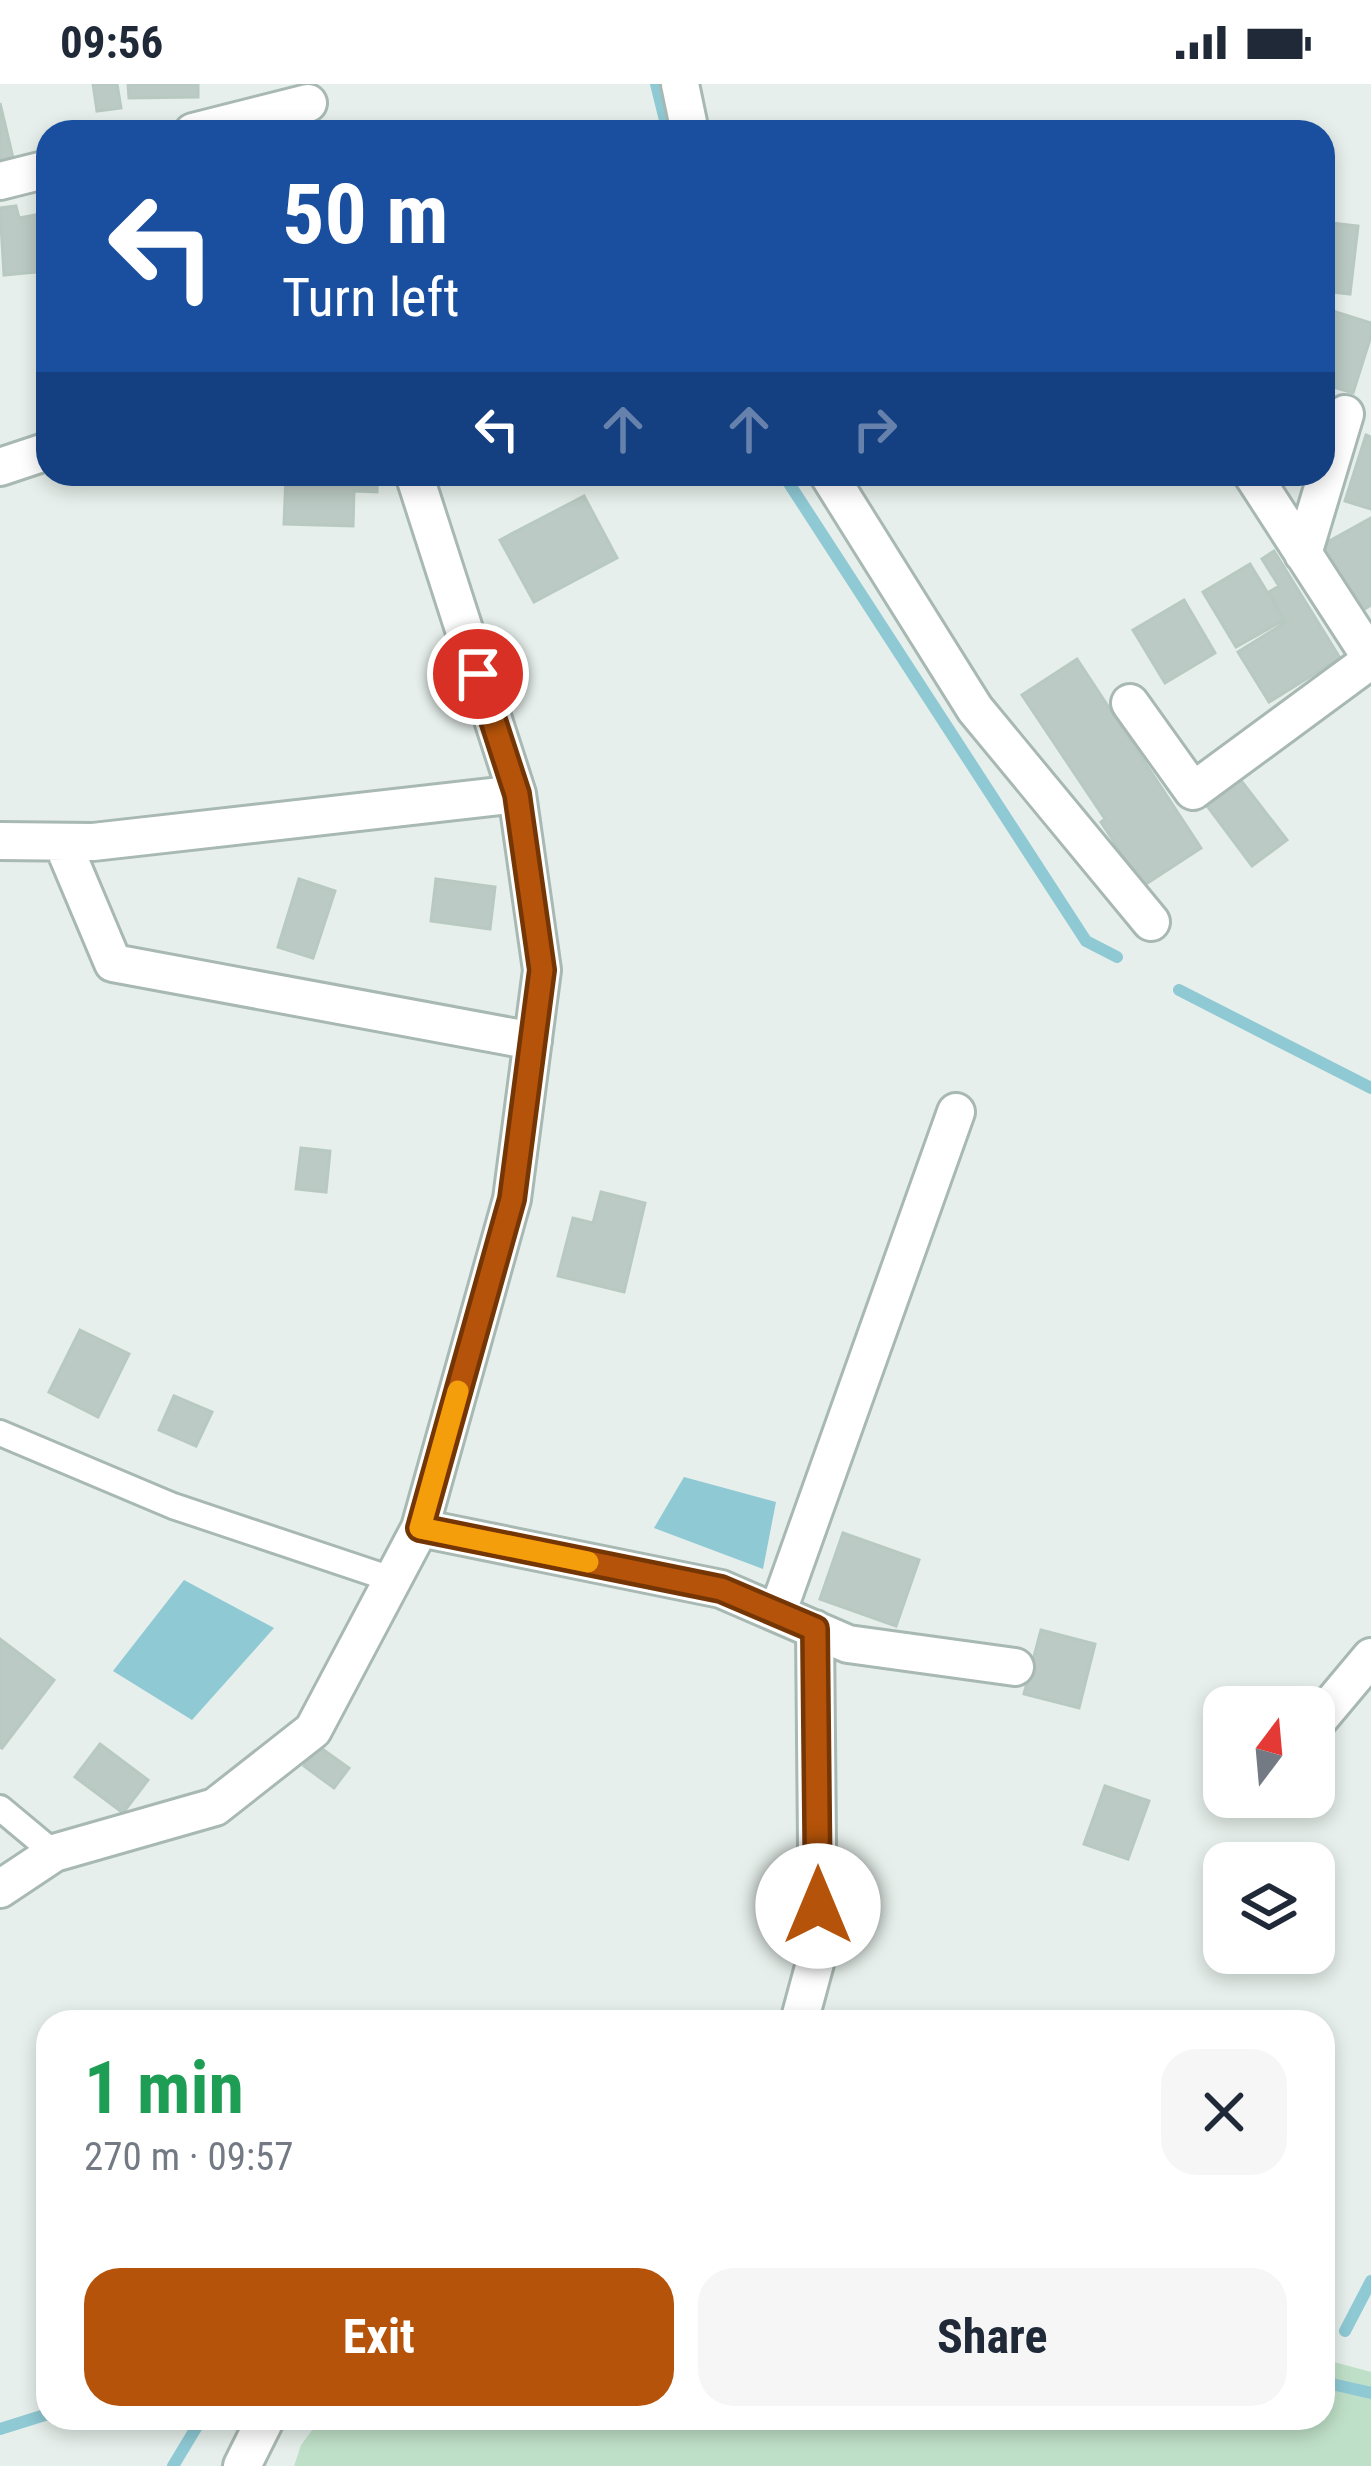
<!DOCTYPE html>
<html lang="en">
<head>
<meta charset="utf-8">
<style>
  body { margin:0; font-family:"Roboto Condensed",sans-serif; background:#f6f6f7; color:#1f2937; height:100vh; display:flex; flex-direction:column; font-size:45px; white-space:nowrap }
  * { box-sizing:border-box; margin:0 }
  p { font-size:39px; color:#747a83 }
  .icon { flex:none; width:66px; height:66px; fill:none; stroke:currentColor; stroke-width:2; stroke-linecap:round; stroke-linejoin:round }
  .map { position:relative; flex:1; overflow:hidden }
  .side { position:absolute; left:36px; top:1926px; width:1299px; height:420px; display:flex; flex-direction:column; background:#fff; border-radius:36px; box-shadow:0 6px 18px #0003 }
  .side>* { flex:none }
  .hud { position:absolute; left:36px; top:36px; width:1299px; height:366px; border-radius:36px; box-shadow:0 6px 18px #0003; background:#1a4fa0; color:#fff; overflow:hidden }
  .needle { width:78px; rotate:16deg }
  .tools { position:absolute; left:1203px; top:1602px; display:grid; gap:24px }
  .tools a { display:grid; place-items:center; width:132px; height:132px; border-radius:24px; background:#fff; box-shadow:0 6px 18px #0003; font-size:60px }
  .pin { position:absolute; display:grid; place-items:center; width:102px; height:102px; color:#fff; margin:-51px; border:6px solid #fff; border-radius:50%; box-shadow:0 3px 12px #0007 }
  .me { position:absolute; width:132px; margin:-66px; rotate:0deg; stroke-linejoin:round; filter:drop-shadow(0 0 9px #0008) }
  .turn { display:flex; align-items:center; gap:42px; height:252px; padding:0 48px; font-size:54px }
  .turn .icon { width:156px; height:156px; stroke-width:2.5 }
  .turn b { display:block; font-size:84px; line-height:102px }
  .lanes { display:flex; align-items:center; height:114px; padding:0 48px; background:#0003; justify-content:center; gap:60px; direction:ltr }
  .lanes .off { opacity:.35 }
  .round { display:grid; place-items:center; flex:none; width:126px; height:126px; border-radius:36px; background:#f6f6f7 }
  .summary { display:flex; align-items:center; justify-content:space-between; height:204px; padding:0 48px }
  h1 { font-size:72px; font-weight:700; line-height:90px; color:#1e9e55 }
  .primary-button { display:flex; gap:24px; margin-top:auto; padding:24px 48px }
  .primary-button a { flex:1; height:138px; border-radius:36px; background:#b45309; color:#fff; font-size:48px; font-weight:700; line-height:138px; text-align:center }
  .primary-button a+a { background:#f6f6f7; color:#1f2937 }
  .status { display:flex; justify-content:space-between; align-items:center; height:84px; padding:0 60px; background:#fff; direction:ltr }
  .status svg { height:33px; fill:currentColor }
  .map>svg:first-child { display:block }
  .green { fill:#bfe0c8 }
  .water { fill:#8ec9d4 }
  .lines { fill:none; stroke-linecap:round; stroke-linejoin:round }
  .stream { stroke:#8ec9d4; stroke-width:12 }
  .building { fill:#bbcac4; stroke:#b8c9c2; stroke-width:3 }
  .service-casing { stroke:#a8b8b2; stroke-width:30 }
  .minor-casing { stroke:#a8b8b2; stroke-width:42 }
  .service { stroke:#fff; stroke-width:24 }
  .minor { stroke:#fff; stroke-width:36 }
  .route-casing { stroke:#753606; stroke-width:30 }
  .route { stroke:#b45309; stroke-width:21 }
  .slow { stroke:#f59e0b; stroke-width:21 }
</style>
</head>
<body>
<div class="status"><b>09:56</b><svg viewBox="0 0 49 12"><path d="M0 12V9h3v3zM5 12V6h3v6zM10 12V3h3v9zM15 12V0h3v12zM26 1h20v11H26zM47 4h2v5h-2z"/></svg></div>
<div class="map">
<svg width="1371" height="2382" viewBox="0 0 1371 2382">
  <rect width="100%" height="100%" fill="#e6efeb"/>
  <!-- green -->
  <path class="green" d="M1323,2275L1371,2288V2382H294L301,2361L321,2334H1323Z"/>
  <!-- water -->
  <path class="water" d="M684,1393L776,1418L763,1485L654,1444Z
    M184,1496L274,1544L192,1636L113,1587Z"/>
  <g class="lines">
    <!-- stream -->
    <path class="stream" d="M656,0L668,48
      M783,390L1086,857L1117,873
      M1179,906L1371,1004
      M1345,2247L1371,2197
      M1323,2298L1371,2309
      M0,2345L48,2330
      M173,2382L202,2334"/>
  </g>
  <!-- building -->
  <path class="building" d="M93,0H117L121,24L97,27Z
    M128,0H198V13L129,14Z
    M0,19L13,74L0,77Z
    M16,122L19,134L46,129L48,187L4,191L0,124Z
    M1323,138L1358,142L1350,210L1323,207Z
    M1323,224L1371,239V252L1353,309L1323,300Z
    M1366,351L1371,353V425L1345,417Z
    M286,390H377V408L354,407L353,442L284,440Z
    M584,412L617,474L534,518L500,456Z
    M1371,434V521L1360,528L1322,461Z
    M1274,467L1340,574L1269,618L1238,568L1286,538L1269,508L1279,502L1262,475Z
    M1250,480L1284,536L1236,563L1203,508Z
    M1184,516L1215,569L1165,599L1133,546Z
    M1077,575L1201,764L1143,802L1101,738L1105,735L1022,611Z
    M1239,694L1287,756L1252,782L1205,719Z
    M299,795L335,807L313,874L278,863Z
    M436,795L495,803L490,845L431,837Z
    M301,1064L330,1067L326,1108L296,1105Z
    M601,1108L645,1119L624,1208L558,1192L573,1134L593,1139Z
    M80,1246L129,1270L98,1333L49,1308Z
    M174,1312L212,1328L196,1362L159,1346Z
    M843,1449L919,1476L896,1542L820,1515Z
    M1041,1546L1095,1560L1079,1624L1024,1610Z
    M0,1555L54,1596L2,1664L0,1663Z
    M100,1660L148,1696L123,1729L75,1693Z
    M318,1662L349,1684L334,1704L304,1682Z
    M1105,1702L1149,1717L1128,1775L1084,1760Z"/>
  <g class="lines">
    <!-- service casing -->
    <g class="service-casing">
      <path id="service" d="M0,1349L173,1422L394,1496
        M0,1724L54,1769"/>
    </g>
    <!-- minor casing -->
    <g class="minor-casing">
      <path id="minor" d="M680,0L690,48
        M193,48L308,19
        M0,97L48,85
        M0,383L48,367
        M828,390L975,625L1151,838
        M1252,390L1371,574
        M1303,470L1345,330
        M1130,619L1193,707L1371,576
        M0,757L93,758L517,710
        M62,758L113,879L533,957
        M420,1444L721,1505L848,1560L1015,1583
        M778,1527L956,1028
        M1314,1641L1371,1573
        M0,1805L54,1769L215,1723L313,1646L420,1444L512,1115L542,886L517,710L414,390
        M799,1938L818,1868L815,1545
        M242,2382L266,2334"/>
    </g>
    <!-- service -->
    <use href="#service" class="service"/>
    <!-- minor -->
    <use href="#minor" class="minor"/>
  </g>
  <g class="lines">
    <!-- route casing -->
    <g class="route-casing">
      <path id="route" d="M478,590L517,710L542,886L512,1115L420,1444L721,1505L815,1545L818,1822"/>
    </g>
    <!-- route -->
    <use href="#route" class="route"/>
    <!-- slow -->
    <path class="slow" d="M458,1307L420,1444L588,1478"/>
  </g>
</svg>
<div class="tools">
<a><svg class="needle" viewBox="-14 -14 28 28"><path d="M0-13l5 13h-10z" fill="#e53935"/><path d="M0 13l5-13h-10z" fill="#747a83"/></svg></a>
<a><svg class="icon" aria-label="layers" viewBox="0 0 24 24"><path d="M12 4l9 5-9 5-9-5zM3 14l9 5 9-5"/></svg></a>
</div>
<div class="pin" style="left:478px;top:590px;background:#d93025"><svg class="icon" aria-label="arrive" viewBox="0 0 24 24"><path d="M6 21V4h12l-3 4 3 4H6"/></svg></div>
<svg class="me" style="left:818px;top:1822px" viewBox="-20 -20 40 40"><circle r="19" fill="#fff"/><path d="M0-13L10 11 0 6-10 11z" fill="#b45309"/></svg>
<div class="hud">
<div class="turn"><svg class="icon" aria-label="left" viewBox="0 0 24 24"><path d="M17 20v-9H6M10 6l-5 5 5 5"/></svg><div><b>50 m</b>Turn left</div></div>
<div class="lanes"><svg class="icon" aria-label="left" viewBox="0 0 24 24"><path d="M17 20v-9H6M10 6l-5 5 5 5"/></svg><svg class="icon off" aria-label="ahead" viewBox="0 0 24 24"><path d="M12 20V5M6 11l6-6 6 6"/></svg><svg class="icon off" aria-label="ahead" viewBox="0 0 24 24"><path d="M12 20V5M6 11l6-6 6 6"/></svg><svg class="icon off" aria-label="right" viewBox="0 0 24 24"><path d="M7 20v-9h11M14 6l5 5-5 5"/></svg></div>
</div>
<section class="side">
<div class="summary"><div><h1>1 min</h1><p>270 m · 09:57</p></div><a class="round"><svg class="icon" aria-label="close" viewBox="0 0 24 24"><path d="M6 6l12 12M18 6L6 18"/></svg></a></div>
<div class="primary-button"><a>Exit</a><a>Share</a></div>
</section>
</div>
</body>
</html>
